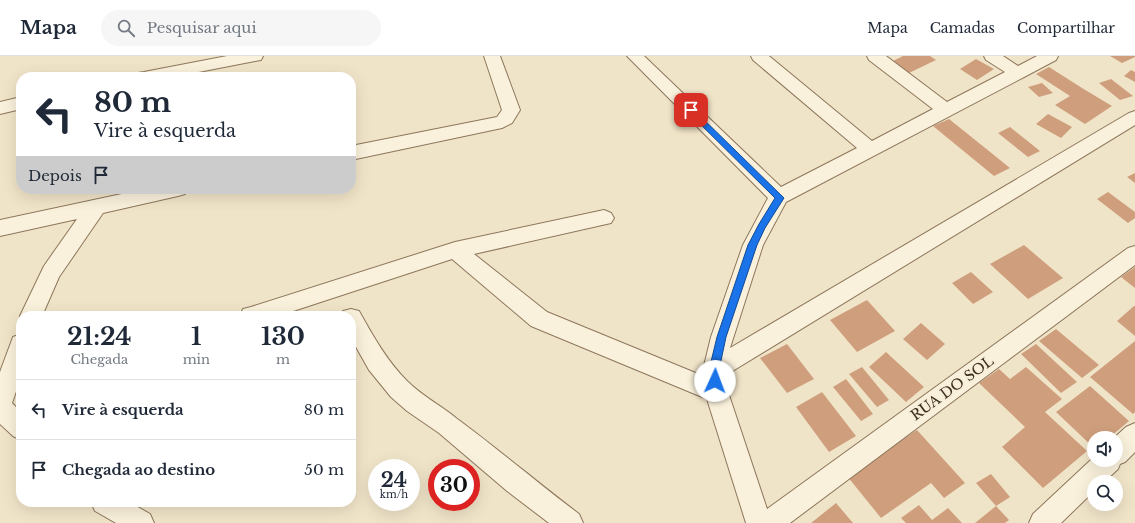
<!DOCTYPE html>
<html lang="pt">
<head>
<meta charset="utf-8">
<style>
  body { margin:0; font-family:"Libre Baskerville",serif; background:#f6f6f7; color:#1f2937; height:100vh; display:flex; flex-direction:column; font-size:15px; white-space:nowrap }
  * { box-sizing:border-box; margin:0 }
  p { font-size:13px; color:#747a83 }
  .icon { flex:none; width:22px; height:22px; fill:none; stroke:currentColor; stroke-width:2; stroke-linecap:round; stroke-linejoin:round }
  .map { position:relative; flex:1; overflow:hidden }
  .drawer { position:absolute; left:16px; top:255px; width:340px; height:196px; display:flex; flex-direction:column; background:#fff; border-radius:16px; box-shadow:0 4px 16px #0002 }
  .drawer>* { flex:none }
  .top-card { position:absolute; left:16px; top:16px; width:340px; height:122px; border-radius:16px; box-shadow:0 4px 16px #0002; background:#fff; color:#1f2937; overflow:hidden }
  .controls { position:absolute; left:1087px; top:375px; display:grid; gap:8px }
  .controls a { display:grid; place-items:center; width:36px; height:36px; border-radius:50%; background:#fff; box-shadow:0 4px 16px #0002; font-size:20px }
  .speed { position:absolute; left:368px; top:403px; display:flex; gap:8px; font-size:20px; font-weight:700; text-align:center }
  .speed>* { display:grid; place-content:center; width:52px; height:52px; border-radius:50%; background:#fff; box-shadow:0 4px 16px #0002; line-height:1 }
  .speed small { font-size:10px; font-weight:400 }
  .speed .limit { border:6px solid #d22; background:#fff; color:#111 }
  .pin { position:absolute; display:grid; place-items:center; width:34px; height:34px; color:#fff; margin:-17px; border-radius:8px; box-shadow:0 2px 6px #0006 }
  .me { position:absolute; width:44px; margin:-22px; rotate:2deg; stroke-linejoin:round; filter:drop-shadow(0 0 3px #0008) }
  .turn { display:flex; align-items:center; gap:14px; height:84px; padding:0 12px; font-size:18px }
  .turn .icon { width:52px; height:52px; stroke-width:2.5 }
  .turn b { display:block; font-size:28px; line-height:34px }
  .then { display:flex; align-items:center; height:38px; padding:0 12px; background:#0003; gap:8px; font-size:15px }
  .eta { display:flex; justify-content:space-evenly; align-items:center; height:68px; text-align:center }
  .eta b { font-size:24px; font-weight:700; line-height:28px }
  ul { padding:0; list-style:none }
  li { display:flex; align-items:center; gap:12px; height:60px; padding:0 12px; border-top:1px solid #e0e1e3 }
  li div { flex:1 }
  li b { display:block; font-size:15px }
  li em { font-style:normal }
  header { display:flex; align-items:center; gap:24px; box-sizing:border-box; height:56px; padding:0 20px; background:#fff; border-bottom:1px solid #e0e1e3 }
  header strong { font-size:19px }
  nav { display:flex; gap:22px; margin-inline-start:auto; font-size:14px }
  .search { width:280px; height:36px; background:#f6f6f7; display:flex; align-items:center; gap:10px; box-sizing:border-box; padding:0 14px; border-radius:22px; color:#747a83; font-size:15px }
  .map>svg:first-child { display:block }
  .building { fill:#cf9f7d }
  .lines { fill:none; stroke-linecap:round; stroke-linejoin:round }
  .minor-casing { stroke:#8d765c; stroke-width:2 }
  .minor { fill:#faf1dc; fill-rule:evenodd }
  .route { fill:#1a73e8; stroke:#114b97 }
  .labels { text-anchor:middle; stroke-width:4; stroke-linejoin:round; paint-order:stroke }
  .street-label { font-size:14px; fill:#3d2e20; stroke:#f7eed8 }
</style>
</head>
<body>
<header>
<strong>Mapa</strong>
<div class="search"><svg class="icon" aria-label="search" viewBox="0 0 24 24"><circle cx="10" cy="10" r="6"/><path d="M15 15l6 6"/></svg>Pesquisar aqui</div>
<nav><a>Mapa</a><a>Camadas</a><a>Compartilhar</a></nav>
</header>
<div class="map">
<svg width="1135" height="467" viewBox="0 0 1135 467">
  <rect width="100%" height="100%" fill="#f0e4c8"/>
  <!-- building -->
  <path class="building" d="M903,0H930L936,4L909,17L893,5Z
    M1110,0H1135V1L1122,7Z
    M976,3L994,13L977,24L960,13Z
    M1049,11L1082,32L1112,50L1085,68L1055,49L1070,40L1036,18Z
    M1131,14L1135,16V26L1124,20Z
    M1111,23L1133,40L1120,44L1099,27Z
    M1042,27L1053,37L1039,41L1028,31Z
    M1048,58L1072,71L1061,82L1036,68Z
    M949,63L974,83L1010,112L994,120L933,70Z
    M1010,71L1040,95L1028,101L998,77Z
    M1135,117V127L1127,121Z
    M1108,136L1135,156V162L1128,167L1097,143Z
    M1024,189L1063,222L1028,243L990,208Z
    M1135,211V232L1121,221Z
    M971,216L993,236L973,248L952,227Z
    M867,244L895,275L857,296L830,264Z
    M1134,250H1135V280L1117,265Z
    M921,267L945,288L927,304L903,283Z
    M1056,273L1099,309L1082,322L1039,285Z
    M1135,285V356L1133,358L1090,321Z
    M787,288L814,323L787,337L760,302Z
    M1036,288L1077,326L1061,337L1021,298Z
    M886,296L924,331L906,346L869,311Z
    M862,311L889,344L877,351L849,318Z
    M1026,311L1062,343L1045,356L1087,395L1043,432L1002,391L1025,371L979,327L999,313L1010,323Z
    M846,323L873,358L861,365L833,331Z
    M1090,330L1129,365L1109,382H1094V392L1056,356Z
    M822,336L856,380L829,396L796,351Z
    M917,374L965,427L944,442L931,427L881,462L847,420Z
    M991,418L1010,441L996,450L976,427Z
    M836,447L853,467H811Z
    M919,449L932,464L948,452L962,467H906L901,462Z
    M996,450L1009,464L1005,467H975Z"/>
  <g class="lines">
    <!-- minor casing -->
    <g class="minor-casing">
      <path id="minor" d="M227,0H263L261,4L255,5L173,21H136L138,17L144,16Z
        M484,0H500L520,54L512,67L502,72L351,104V90L497,61L502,54Z
        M627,0H644L781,131L857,92L753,4L751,0H769L872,85L933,53L869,4L867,0H886L947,46L1005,16L986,4L984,0H1003L1018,10L1037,0H1058L1056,4L1024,21L786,146L763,189L730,292L1129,57L1135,55V69L726,319L728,336L767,453L1128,192L1135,190V209L790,467H746L707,343L531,270L452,203L278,260H240L243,253L251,251L455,186L604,154L611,157L614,162L611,167L474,198L547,256L703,320V314L711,281L743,189L768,142Z
        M21,41V53L0,58V46Z
        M145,133H187L185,138L178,140L103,157L59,221L42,260H21V262L20,260L44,210L77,163L0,180V164Z
        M351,253L359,255C373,280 387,305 407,325C422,340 440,349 456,362C498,393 538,427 579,458L583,467H549L507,435L439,377L407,355L391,341L369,314L351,282V260H341L343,255Z
        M21,278V321L12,347L21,356V384L13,380L0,368V316L13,281Z
        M1135,367V396L1125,406L1120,408L1118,413L1104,426H1094V435L1061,467H1029L1033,458L1094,401V404H1116V382H1114L1126,371Z
        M91,446H129L150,458L154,467H116L95,455Z"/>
    </g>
    <!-- minor -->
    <use href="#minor" class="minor"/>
  </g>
  <!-- route -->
  <path class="route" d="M691,52L693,53L784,142L765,172L757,189L726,281L719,314L720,325L719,328L715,330L712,328L709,314L717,281L748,189L759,168L775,142L688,56L687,54Z"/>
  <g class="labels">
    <!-- street labels -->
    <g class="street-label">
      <text transform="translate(952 332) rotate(-36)" y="5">RUA DO SOL</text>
    </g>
  </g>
</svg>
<div class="controls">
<a><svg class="icon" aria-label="sound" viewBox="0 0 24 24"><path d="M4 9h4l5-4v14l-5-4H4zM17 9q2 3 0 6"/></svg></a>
<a><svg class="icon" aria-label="search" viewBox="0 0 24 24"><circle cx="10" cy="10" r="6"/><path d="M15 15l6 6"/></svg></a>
</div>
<div class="speed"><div>24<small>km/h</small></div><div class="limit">30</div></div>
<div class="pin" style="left:691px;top:54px;background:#d93025"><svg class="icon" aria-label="arrive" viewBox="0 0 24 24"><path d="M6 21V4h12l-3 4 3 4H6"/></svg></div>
<svg class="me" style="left:715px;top:325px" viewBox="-20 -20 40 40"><circle r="19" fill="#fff"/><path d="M0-13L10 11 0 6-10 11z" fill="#1a73e8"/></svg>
<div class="top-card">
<div class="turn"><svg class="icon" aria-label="left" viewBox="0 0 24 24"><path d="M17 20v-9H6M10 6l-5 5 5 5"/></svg><div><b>80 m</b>Vire à esquerda</div></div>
<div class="then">Depois<svg class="icon" aria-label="arrive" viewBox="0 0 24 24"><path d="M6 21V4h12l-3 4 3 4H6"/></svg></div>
</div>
<section class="drawer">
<div class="eta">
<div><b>21:24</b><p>Chegada</p></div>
<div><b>1</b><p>min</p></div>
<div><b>130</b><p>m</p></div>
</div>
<ul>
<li><svg class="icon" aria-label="left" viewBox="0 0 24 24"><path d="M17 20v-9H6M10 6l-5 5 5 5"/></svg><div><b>Vire à esquerda</b></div><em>80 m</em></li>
<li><svg class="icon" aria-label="arrive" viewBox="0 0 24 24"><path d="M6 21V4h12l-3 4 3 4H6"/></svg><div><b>Chegada ao destino</b></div><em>50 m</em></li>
</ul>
</section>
</div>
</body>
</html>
